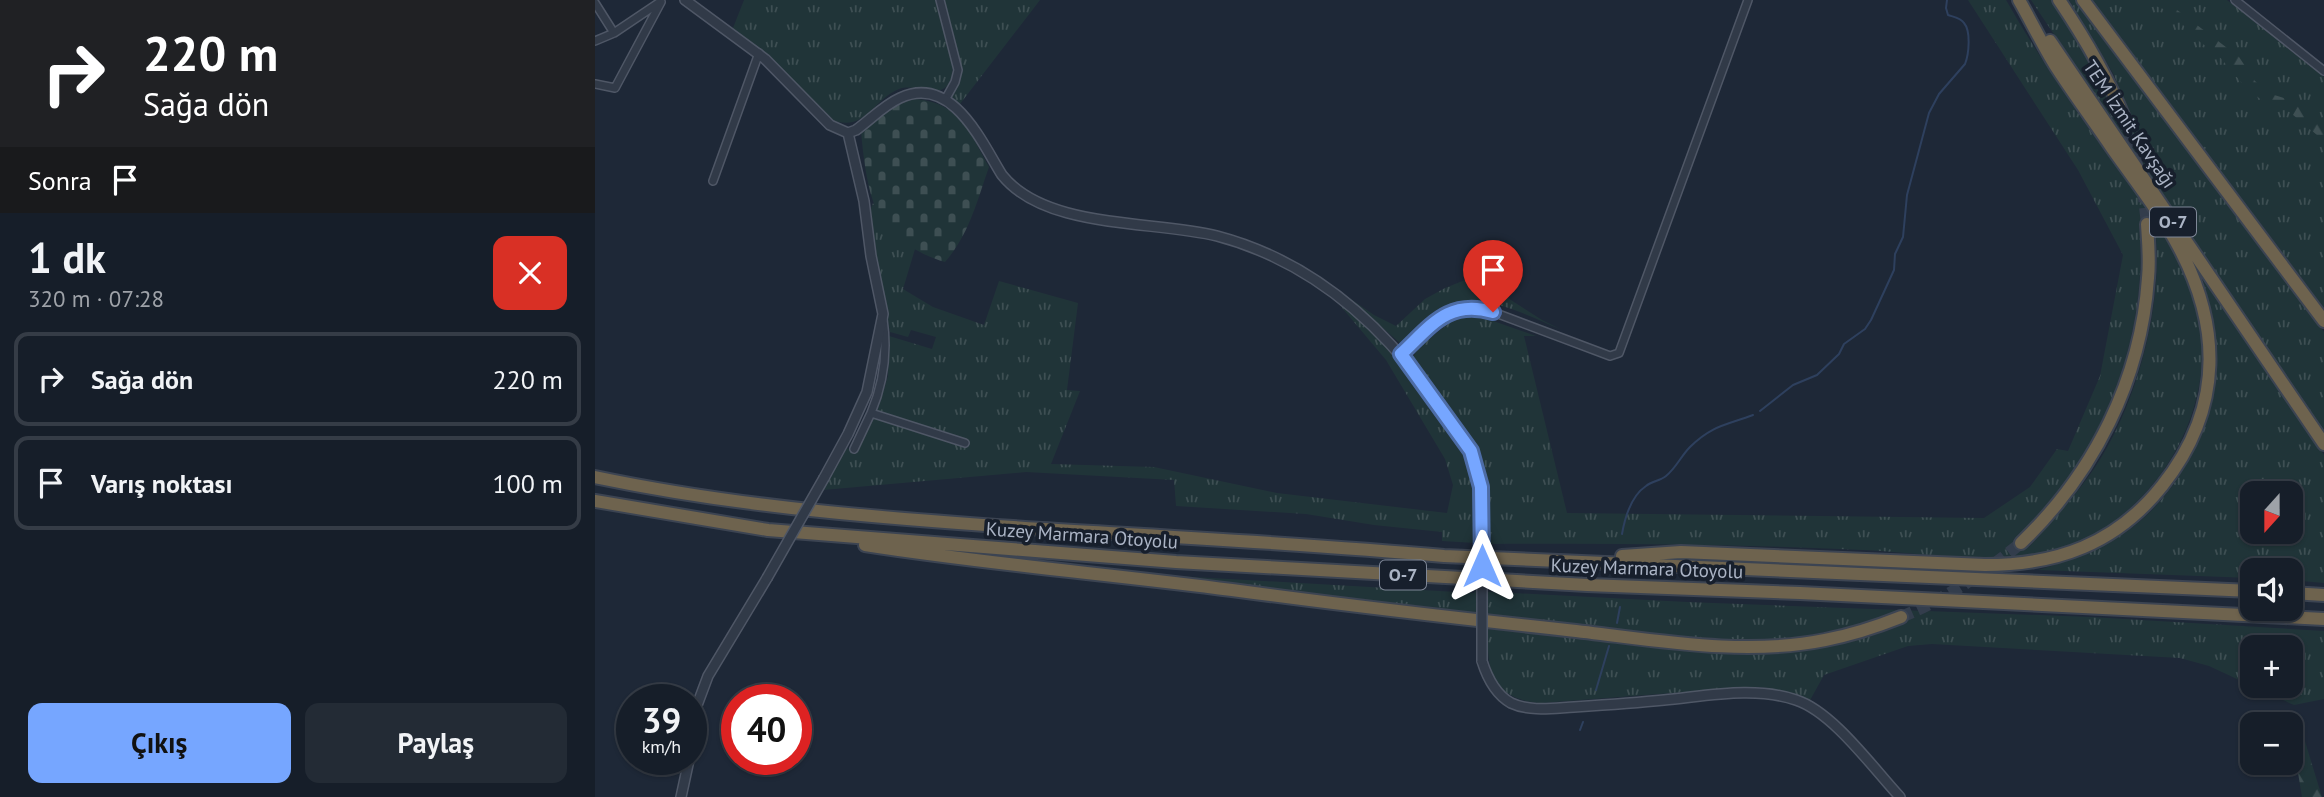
<!DOCTYPE html>
<html lang="tr">
<head>
<meta charset="utf-8">
<style>
  body { margin:0; font-family:"PT Sans",sans-serif; background:#232b35; color:#f1f3f6; height:100vh; display:flex; flex-direction:column; font-size:26px; white-space:nowrap }
  * { box-sizing:border-box; margin:0 }
  p { font-size:23px; color:#9ea2a8 }
  .icon { flex:none; width:38px; height:38px; fill:none; stroke:currentColor; stroke-width:2; stroke-linecap:round; stroke-linejoin:round }
  .map { position:relative; flex:1; overflow:hidden }
  .panel { display:flex; flex-direction:column; background:#161e29; width:595px }
  .panel>* { flex:none }
  .banner { background:#202124; color:#fff; overflow:hidden }
  .needle { width:46px; rotate:201deg }
  .tools { position:absolute; left:1645px; top:481px; display:grid; gap:14px }
  .tools a { display:grid; place-items:center; width:63px; height:63px; border-radius:14px; background:#161e29; box-shadow:0 2px 5px #0004,0 0 0 2px #353c46; font-size:35px }
  .speed { position:absolute; left:21px; top:684px; display:flex; gap:14px; font-size:35px; font-weight:700; text-align:center }
  .speed>* { display:grid; place-content:center; width:91px; height:91px; border-radius:50%; background:#161e29; box-shadow:0 2px 5px #0004,0 0 0 2px #353c46; line-height:1 }
  .speed small { font-size:18px; font-weight:400 }
  .speed .limit { border:10px solid #d22; background:#fff; color:#111 }
  .pin { position:absolute; display:grid; place-items:center; width:60px; height:60px; color:#fff; margin:-72px -30px; border-radius:50% 50% 50% 0; rotate:-45deg; box-shadow:0 0 7px #0007 }
  .pin .icon { rotate:45deg }
  .me { position:absolute; width:77px; margin:-38px; rotate:0deg; stroke-linejoin:round; filter:drop-shadow(0 0 5px #0008) }
  .turn { display:flex; align-items:center; gap:24px; height:147px; padding:0 28px; font-size:32px }
  .turn .icon { width:91px; height:91px; stroke-width:2.5 }
  .turn b { display:block; font-size:49px; line-height:60px }
  .then { display:flex; align-items:center; height:66px; padding:0 28px; background:#0003; gap:14px; font-size:26px }
  .round { display:grid; place-items:center; flex:none; width:74px; height:74px; border-radius:14px; background:#232b35 }
  .head { display:flex; align-items:center; justify-content:space-between; height:119px; padding:0 28px }
  h1 { font-size:42px; font-weight:800; line-height:52px }
  .action { display:flex; gap:14px; margin-top:auto; padding:14px 28px }
  .action a { flex:1; height:80px; border-radius:14px; background:#76a6ff; color:#111; font-size:28px; font-weight:800; line-height:80px; text-align:center }
  .action a+a { background:#232b35; color:#f1f3f6 }
  ul { padding:0; list-style:none }
  li { display:flex; align-items:center; gap:21px; height:94px; margin:0 14px 10px; padding:0 14px; border:4px solid #353c46; border-radius:14px }
  li div { flex:1 }
  li b { display:block; font-size:26px }
  li em { font-style:normal }
  main { display:flex; flex:1; min-height:0 }
  .map>svg:first-child { display:block }
  .grass { fill:url(#grass-tufts); fill-rule:evenodd }
  .forest { fill:url(#forest-firs) }
  .cemetery { fill:url(#cemetery-stones) }
  .lines { fill:none; stroke-linecap:round; stroke-linejoin:round }
  .stream { stroke:#2e405e; stroke-width:2 }
  .motorway-tunnel { stroke:#333d4c; stroke-width:12; stroke-dasharray:12 6; stroke-linecap:butt }
  .minor-casing { stroke:#4f5766; stroke-width:10 }
  .tertiary-casing { stroke:#4f5766; stroke-width:12 }
  .motorway-casing { stroke:#3c4452; stroke-width:16 }
  .minor { stroke:#313a48; stroke-width:7 }
  .tertiary { stroke:#313a48; stroke-width:9 }
  .motorway { stroke:#6e634e; stroke-width:12 }
  .tertiary-bridge-casing { stroke:#4f5766; stroke-width:12; stroke-linecap:butt }
  .tertiary-bridge { stroke:#313a48; stroke-width:9 }
  .route-casing { stroke:#4d6ca6; stroke-width:18 }
  .route { stroke:#76a6ff; stroke-width:12 }
  .labels { text-anchor:middle; stroke-width:7; stroke-linejoin:round; paint-order:stroke }
  .shield { fill:#171f2c; stroke:#7f8797; stroke-width:2 }
  .shield-label { font-size:18px; font-weight:bold; fill:#abb4c5 }
  .street-label { font-size:19px; fill:#abb4c5; stroke:#171f2c }
</style>
</head>
<body>
<main>
<section class="panel">
<div class="banner">
<div class="turn"><svg class="icon" aria-label="right" viewBox="0 0 24 24"><path d="M7 20v-9h11M14 6l5 5-5 5"/></svg><div><b>220 m</b>Sağa dön</div></div>
<div class="then">Sonra<svg class="icon" aria-label="arrive" viewBox="0 0 24 24"><path d="M6 21V4h12l-3 4 3 4H6"/></svg></div>
</div>
<div class="head"><div><h1>1 dk</h1><p>320 m · 07:28</p></div><a class="round" style="background:#d93025;color:#fff"><svg class="icon" aria-label="close" viewBox="0 0 24 24"><path d="M6 6l12 12M18 6L6 18"/></svg></a></div>
<ul>
<li><svg class="icon" aria-label="right" viewBox="0 0 24 24"><path d="M7 20v-9h11M14 6l5 5-5 5"/></svg><div><b>Sağa dön</b></div><em>220 m</em></li>
<li><svg class="icon" aria-label="arrive" viewBox="0 0 24 24"><path d="M6 21V4h12l-3 4 3 4H6"/></svg><div><b>Varış noktası</b></div><em>100 m</em></li>
</ul>
<div class="action"><a>Çıkış</a><a>Paylaş</a></div>
</section>
<div class="map">
<svg width="1729" height="797" viewBox="0 0 1729 797">
  <defs>
    <pattern id="grass-tufts" width="24" height="20" patternUnits="userSpaceOnUse" patternTransform="scale(1.75)"><rect width="24" height="20" fill="#203438"/><path d="M3 7l-1-3M5 7V3M7 7l1-3M15 17l-1-3M17 17v-4M19 17l1-3" fill="none" stroke="#3e4f53"/></pattern>
    <pattern id="forest-firs" width="22" height="20" patternUnits="userSpaceOnUse" patternTransform="scale(1.75)"><rect width="22" height="20" fill="#203438"/><path d="M5 1l3.5 6h-7zM16 11l3.5 6h-7z" fill="#3e4f53"/></pattern>
    <pattern id="cemetery-stones" width="16" height="16" patternUnits="userSpaceOnUse" patternTransform="scale(1.75)"><rect width="16" height="16" fill="#203438"/><path d="M2 7V4a2 2 0 0 1 4 0v3zM10 15v-3a2 2 0 0 1 4 0v3z" fill="#3e4f53"/></pattern>
  </defs>
  <rect width="100%" height="100%" fill="#1e2837"/>
  <!-- grass -->
  <path class="grass" d="M149,0H341C347,20 363,58 356,79C349,102 321,82 304,89C276,101 272,132 236,120L171,53L138,28Z
    M349,0H445L365,104L357,97L366,75L360,40Z
    M1373,0H1411C1440,51 1472,98 1506,146C1541,194 1580,243 1599,299C1626,384 1583,479 1511,527C1491,540 1465,549 1441,554C1389,565 1322,552 1268,550C1144,544 1019,543 895,544C893,511 894,476 879,446L818,357L825,346L863,316H884L941,336H929L972,513L1389,518L1435,487L1462,449L1473,451L1505,376L1528,255L1483,170ZM1545,222L1560,229C1569,298 1545,391 1510,451C1490,486 1461,517 1434,547L1418,540C1492,472 1539,376 1545,275C1547,258 1544,239 1545,222Z
    M1436,0H1457L1493,57L1522,120L1536,115L1518,73L1474,0H1480L1729,332V432L1588,227Z
    M1497,0H1632L1729,77V308Z
    M278,203L296,230L320,249L308,289L338,307L389,325L404,281L483,303L472,390L485,391L456,464L559,467L682,493L852,513L858,485L850,459L791,360L738,297L784,338L815,375L870,454L880,480L881,543L847,541V532L779,525L711,514L581,506L579,480L431,472L228,490L252,448L261,452L279,417L372,446L374,441L282,412L293,376L294,336L337,349L341,337L316,330L313,337L295,332L273,216Z
    M875,278L885,280L947,320L965,329C928,314 881,287 842,310C828,318 817,332 805,343L750,295L779,315L801,326L830,299L850,288Z
    M1608,280L1729,455V583L1696,580V570H1657V578L1443,570C1474,561 1504,550 1531,532C1587,493 1622,420 1621,353C1621,338 1619,324 1616,310C1614,301 1609,289 1608,280ZM1657,494H1696V532H1657Z
    M555,573H564V575L879,593L880,591L1092,602L1496,617L1729,631V699L1699,705L1657,686H1696V648H1657V686L1614,666L1585,658L1337,644L1313,646L1229,675L1214,702C1195,692 1178,687 1157,687L946,703C898,700 891,671 893,629C942,634 992,640 1042,645C1136,654 1223,661 1312,623L1301,613L1258,626L1196,639L1121,640L804,606L550,575H555Z"/>
  <!-- forest -->
  <path class="forest" d="M1545,0H1569L1644,57L1660,81L1673,93L1692,99L1729,123V138L1722,135L1691,109L1671,103L1653,90L1623,55L1601,39L1576,12Z
    M1705,725L1727,797H1707L1696,730V727Z"/>
  <!-- cemetery -->
  <path class="cemetery" d="M321,99C365,103 375,133 394,167C382,201 374,235 350,262C321,254 287,232 278,201C271,180 268,154 266,131C282,119 301,102 321,99Z"/>
  <g class="lines">
    <!-- stream -->
    <path class="stream" d="M1165,411L1198,385L1222,375L1244,354L1249,344L1270,329L1276,320L1299,270L1300,254L1308,237L1312,195L1334,113L1344,94L1370,64C1374,54 1376,31 1369,23C1366,18 1359,17 1353,15L1351,8L1352,0
      M1027,534C1030,517 1036,496 1051,486C1057,481 1065,481 1071,476C1081,468 1086,456 1095,447C1117,425 1132,425 1158,415
      M1022,623L1025,607
      M1001,690L1014,646
      M985,730L988,722"/>
    <!-- motorway-tunnel -->
    <path class="motorway-tunnel" d="M1529,118L1545,172
      M1548,190L1552,224
      M1306,617C1350,599 1388,574 1426,543"/>
    <!-- minor casing -->
    <g class="minor-casing">
      <path id="minor" d="M345,0L363,70L360,82L350,100
        M1640,0L1729,71
        M0,3L19,33
        M0,41L19,33L65,2
        M0,84L20,88L66,2
        M118,181L164,53
        M288,319C293,352 289,382 276,413L370,443
        M806,354L847,316L859,310L872,307L898,312L1015,356L1024,353L1153,0
        M259,449L276,413"/>
    </g>
    <!-- tertiary casing -->
    <g class="tertiary-casing">
      <path id="tertiary" d="M90,0L170,59L235,125L253,133L261,130C275,120 289,105 305,98C357,74 386,141 407,175C451,230 559,220 622,236C709,259 777,315 830,386C849,412 875,439 883,471C887,487 887,503 887,519
        M229,478L253,434L272,392L288,314L276,256L269,201L253,133
        M887,661C892,677 900,694 916,703C935,712 959,708 979,707C1009,705 1039,703 1069,700C1112,696 1160,686 1201,700C1238,712 1278,768 1305,797
        M96,745L101,708L113,676L172,578
        M86,797L94,760"/>
    </g>
    <!-- motorway casing -->
    <g class="motorway-casing">
      <path id="motorway" d="M1464,0C1489,37 1512,76 1529,118
        M1488,0L1729,321
        M1455,41L1729,444
        M0,477C148,508 297,519 447,529C581,537 715,544 849,556L1657,591
        M0,501L173,530L581,562L992,585L1205,593L1729,619
        M1426,543C1499,473 1546,380 1553,278C1555,260 1553,242 1552,224
        M270,545C391,564 514,574 637,590C748,605 860,618 972,630C1056,639 1146,657 1230,640C1256,635 1281,627 1306,617
        M1027,556L1086,552L1390,565C1462,565 1521,544 1567,486C1629,408 1627,324 1580,240C1562,208 1538,178 1517,148C1498,120 1478,93 1460,65C1447,44 1436,21 1424,0
        M1696,593L1729,595"/>
    </g>
    <!-- minor -->
    <use href="#minor" class="minor"/>
    <!-- tertiary -->
    <use href="#tertiary" class="tertiary"/>
    <!-- motorway -->
    <use href="#motorway" class="motorway"/>
    <!-- tertiary-bridge casing -->
    <g class="tertiary-bridge-casing">
      <path id="tertiary-bridge" d="M172,578L229,478
        M887,661V519"/>
    </g>
    <!-- tertiary-bridge -->
    <use href="#tertiary-bridge" class="tertiary-bridge"/>
  </g>
  <g class="lines">
    <!-- route casing -->
    <g class="route-casing">
      <path id="route" d="M887,566L886,487L876,451L806,354C836,326 853,299 898,312"/>
    </g>
    <!-- route -->
    <use href="#route" class="route"/>
  </g>
  <g class="labels">
    <!-- shield labels -->
    <g class="shield">
      <rect x="1555" y="207.5" width="46" height="29" rx="5"/>
      <rect x="785" y="560.5" width="46" height="29" rx="5"/>
    </g>
    <g class="shield-label">
      <text x="1578" y="228">O-7</text>
      <text x="808" y="581">O-7</text>
    </g>
    <!-- street labels -->
    <g class="street-label">
      <text transform="translate(1535 124) rotate(56)" y="7">TEM İzmit Kavşağı</text>
      <text transform="translate(487 535) rotate(4)" y="7">Kuzey Marmara Otoyolu</text>
      <text transform="translate(1052 568) rotate(2)" y="7">Kuzey Marmara Otoyolu</text>
    </g>
  </g>
</svg>
<div class="tools">
<a><svg class="needle" viewBox="-14 -14 28 28"><path d="M0-13l5 13h-10z" fill="#e53935"/><path d="M0 13l5-13h-10z" fill="#9ea2a8"/></svg></a>
<a><svg class="icon" aria-label="sound" viewBox="0 0 24 24"><path d="M4 9h4l5-4v14l-5-4H4zM17 9q2 3 0 6"/></svg></a>
<a>+</a>
<a>−</a>
</div>
<div class="speed"><div>39<small>km/h</small></div><div class="limit">40</div></div>
<div class="pin" style="left:898px;top:312px;background:#d93025"><svg class="icon" aria-label="arrive" viewBox="0 0 24 24"><path d="M6 21V4h12l-3 4 3 4H6"/></svg></div>
<svg class="me" style="left:887px;top:566px" viewBox="-20 -20 40 40"><path d="M0-17L14 15 0 8-14 15z" fill="#76a6ff" stroke="#fff" stroke-width="4"/></svg>
</div>
</main>
</body>
</html>
